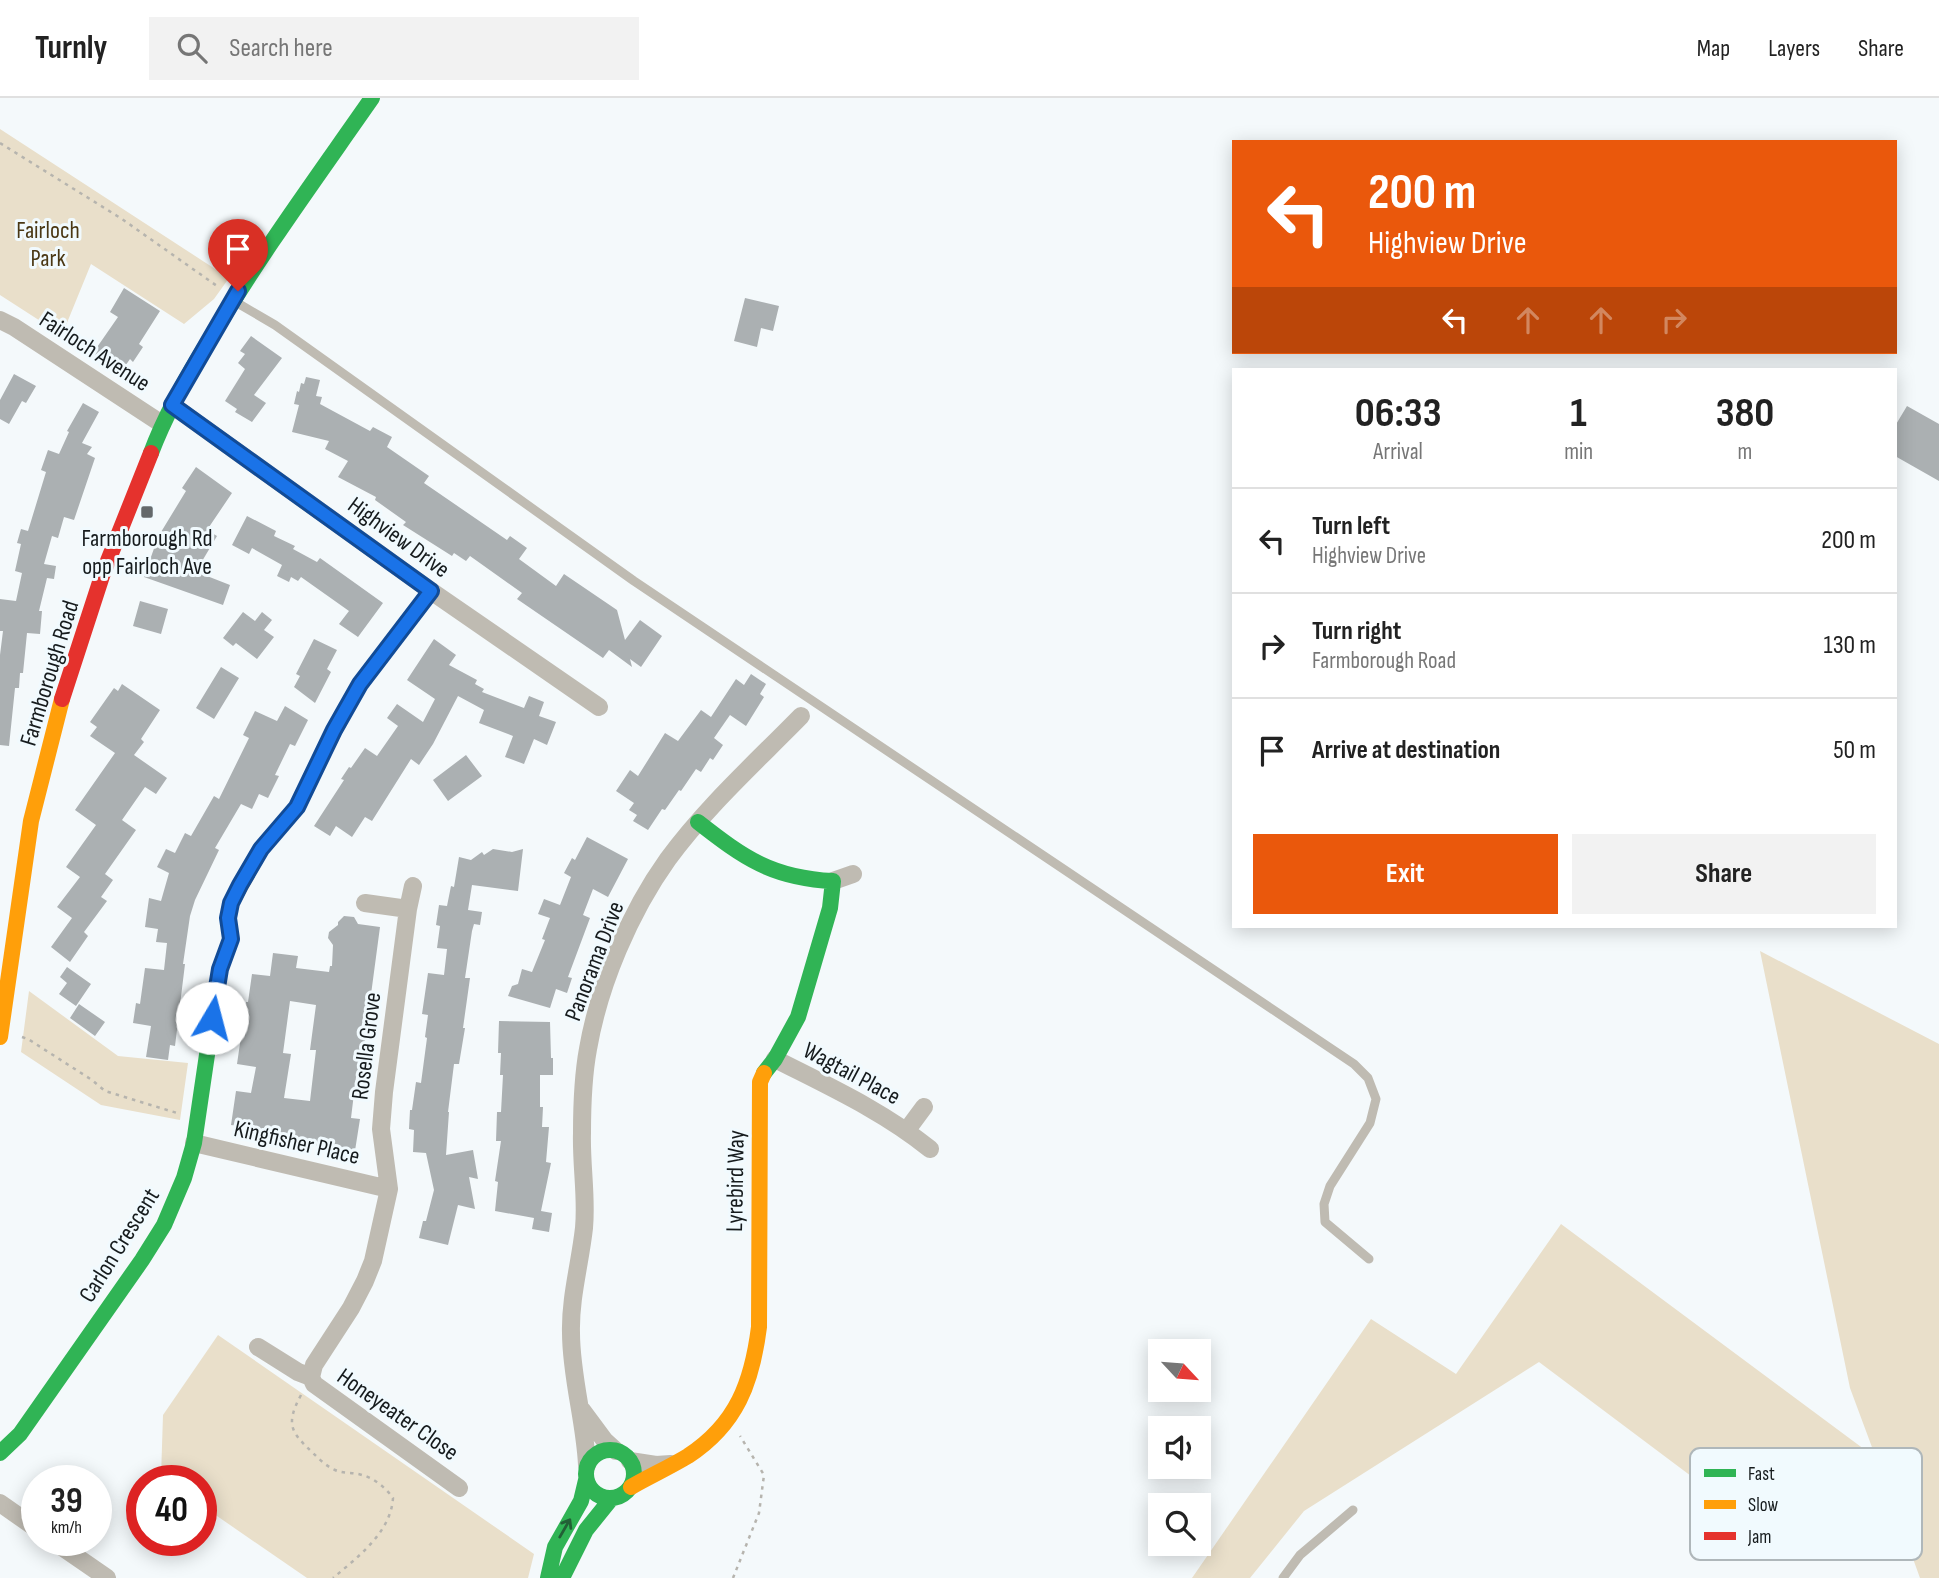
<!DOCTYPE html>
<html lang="en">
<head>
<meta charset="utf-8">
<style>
  body { margin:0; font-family:"Sofia Sans Condensed",sans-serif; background:#f2f2f2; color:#222; height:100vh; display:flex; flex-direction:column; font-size:26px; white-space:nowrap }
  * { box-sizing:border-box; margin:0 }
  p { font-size:23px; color:#767676 }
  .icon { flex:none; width:38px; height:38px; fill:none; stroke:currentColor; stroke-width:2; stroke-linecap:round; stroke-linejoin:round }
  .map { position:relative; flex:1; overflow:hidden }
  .panel { position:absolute; left:1232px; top:270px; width:665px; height:560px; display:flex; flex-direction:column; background:#fff; border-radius:0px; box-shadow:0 4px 18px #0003 }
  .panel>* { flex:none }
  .guide { position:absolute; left:1232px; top:42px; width:665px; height:214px; border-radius:0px; box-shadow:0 4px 18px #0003; background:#ea580c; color:#fff; overflow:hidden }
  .needle { width:46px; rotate:116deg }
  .fabs { position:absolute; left:1148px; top:1241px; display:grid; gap:14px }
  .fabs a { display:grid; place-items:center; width:63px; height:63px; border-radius:0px; background:#fff; box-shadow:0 4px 18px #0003; font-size:35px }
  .speed { position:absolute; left:21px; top:1367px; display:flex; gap:14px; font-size:35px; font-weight:700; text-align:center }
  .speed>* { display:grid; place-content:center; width:91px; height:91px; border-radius:50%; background:#fff; box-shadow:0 4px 18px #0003; line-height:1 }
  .speed small { font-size:18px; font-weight:400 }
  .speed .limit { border:10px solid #d22; background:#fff; color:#111 }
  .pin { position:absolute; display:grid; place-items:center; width:60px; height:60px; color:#fff; margin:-72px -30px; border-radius:50% 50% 50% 0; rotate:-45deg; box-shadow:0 0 7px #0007 }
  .pin .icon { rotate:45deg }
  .me { position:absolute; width:77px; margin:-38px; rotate:8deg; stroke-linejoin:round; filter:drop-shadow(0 0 5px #0008) }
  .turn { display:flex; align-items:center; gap:24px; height:147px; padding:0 21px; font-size:32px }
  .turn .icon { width:91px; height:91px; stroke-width:2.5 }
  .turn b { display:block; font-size:49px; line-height:60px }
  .lanes { display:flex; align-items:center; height:66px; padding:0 21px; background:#0003; justify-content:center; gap:35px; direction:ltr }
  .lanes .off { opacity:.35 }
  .eta { display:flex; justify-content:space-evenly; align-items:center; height:119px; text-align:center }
  .eta b { font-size:42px; font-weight:700; line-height:49px }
  .button { display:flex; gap:14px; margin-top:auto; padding:14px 21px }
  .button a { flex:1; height:80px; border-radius:0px; background:#ea580c; color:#fff; font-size:28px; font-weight:700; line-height:80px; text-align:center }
  .button a+a { background:#f2f2f2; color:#222 }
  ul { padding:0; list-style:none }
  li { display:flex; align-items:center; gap:21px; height:105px; padding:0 21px; border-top:2px solid #e0e0e0 }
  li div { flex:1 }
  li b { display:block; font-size:26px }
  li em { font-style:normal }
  header { display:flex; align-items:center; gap:42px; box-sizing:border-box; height:98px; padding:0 35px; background:#fff; border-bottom:2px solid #e0e0e0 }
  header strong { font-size:33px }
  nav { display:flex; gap:38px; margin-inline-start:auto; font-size:24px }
  .search { width:490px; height:63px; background:#f2f2f2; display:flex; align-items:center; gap:18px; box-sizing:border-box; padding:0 24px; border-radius:0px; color:#767676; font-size:26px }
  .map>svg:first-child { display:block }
  .green { fill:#e9dfca }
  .building { fill:#abb0b2; fill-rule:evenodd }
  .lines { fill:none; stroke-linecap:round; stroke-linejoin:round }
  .path { stroke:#b6b4ae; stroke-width:2.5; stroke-dasharray:3.5 5; stroke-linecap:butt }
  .lane { stroke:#bfbbb2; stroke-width:9 }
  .street { stroke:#bfbbb2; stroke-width:18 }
  .fast { stroke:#30b455; stroke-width:16 }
  .slow { stroke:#ff9f0a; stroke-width:16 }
  .jam { stroke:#e5322d; stroke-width:16 }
  .oneway { stroke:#226036 }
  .route-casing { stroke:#114b97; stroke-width:18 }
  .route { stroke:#1a73e8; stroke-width:12 }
  .poi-dot { fill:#64696b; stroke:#f1fafe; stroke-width:2.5 }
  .labels { text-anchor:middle; stroke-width:6; stroke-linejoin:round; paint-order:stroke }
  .park-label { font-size:24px; fill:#4a3713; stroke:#f1fafe }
  .street-label { font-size:24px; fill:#161b1d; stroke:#f1fafe }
  .poi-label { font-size:24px; fill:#161b1d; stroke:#f1fafe }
  .key { fill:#f1fafe; stroke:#afb7ba; stroke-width:2 }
  .key-label { font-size:19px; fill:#161b1d }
</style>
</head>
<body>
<header>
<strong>Turnly</strong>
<div class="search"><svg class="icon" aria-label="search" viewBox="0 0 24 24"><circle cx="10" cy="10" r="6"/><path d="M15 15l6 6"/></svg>Search here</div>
<nav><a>Map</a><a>Layers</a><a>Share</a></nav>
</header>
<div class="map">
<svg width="1939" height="1480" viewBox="0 0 1939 1480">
  <rect width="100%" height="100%" fill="#f4f9fb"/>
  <!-- green -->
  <path class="green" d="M0,31L229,180L214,201L184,226L91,166L62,237L0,197Z
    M1760,853L1939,946V1480H1920L1878,1364L1803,1462L1539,1264L1304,1413L1250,1480H1192L1371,1221L1456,1276L1561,1126L1876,1360L1850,1290Z
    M29,893L118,958L188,965L180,1022L101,1007L21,954Z
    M218,1237L534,1456L528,1480H307L201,1407V1382H166L161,1379L163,1317Z"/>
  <!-- building -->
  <path class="building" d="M124,190L160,213L139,246L143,249L133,264L130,261L121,274L93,255L118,219L110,214Z
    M745,200L779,208L773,233L761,230L757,249L734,243Z
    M251,238L282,260L254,297L266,305L252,324L235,314L237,311L225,303L245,271L238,265L245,256L240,253Z
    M14,276L36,288L26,305L22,303L9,326L0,321V302Z
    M306,279L320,282L316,298L322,299L320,306L370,333L373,329L392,339L387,349L429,378L424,385L507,442L510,438L527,450L519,461L556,488L564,476L617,512L625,542L640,522L662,538L641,569L630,561L632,569L609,552L603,560L517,501L522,495L470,458L466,463L454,455L452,458L403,427L406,424L375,402L376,399L338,379L348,363L325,351L329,343L292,334L299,307L294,306L297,293L299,294L301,285L304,286Z
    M83,305L99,314L82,345L92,349L87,356L95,360L74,422L64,419L58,440L52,438L44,466L56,468L54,481L47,480L39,513H42L40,536L27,535L23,575H20L19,590H15L9,648L0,647V557L3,533H0V501L16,503L22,475L15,473L21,446L17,445L21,431L28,433L46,374L41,372L48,352L59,356L69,334L67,333Z
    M1907,308L1939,326V383L1895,358V328Z
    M196,369L232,395L207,432L217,438L198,470L209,474L207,478L230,487L223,507L144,479L158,439L186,393L182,390Z
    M247,418L276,433L274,438L295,448L293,451L317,464L320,460L383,505L358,539L339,526L349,513L301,479L298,483L291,479L289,484L277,478L282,467L252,450L249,456L232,447Z
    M140,503L168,511L161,536L133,528Z
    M243,514L255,523L262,514L272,522L264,532L274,539L257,561L236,545L233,548L223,540Z
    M314,541L337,552L327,571L331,574L315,605L294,589L300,578L296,576Z
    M434,541L456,557L449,567L477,582L475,586L484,591L482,594L524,610L529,598L544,604L539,618L556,624L547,647L534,641L524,666L505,659L513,638L479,625L484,612L458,598L433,646L419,667L411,661L372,723L365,719L352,739L336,728L330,738L314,728L344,682L341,681L349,669L351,670L365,650L377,658L398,628L387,620L397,606L423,624L435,601L407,582Z
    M221,569L239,580L214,621L196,610Z
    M751,576L766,586L760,596L764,599L746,628L730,617L714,640L723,647L713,662L710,660L701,674L696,671L681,693L679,692L665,712L662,711L648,732L633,723L637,717L629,712L634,705L616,693L630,672L638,678L665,635L678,643L701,612L711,619L736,581L744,587Z
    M122,586L160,612L141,641L144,644L134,657L167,680L156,696L145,689L122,722L136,732L105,776L113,782L101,799L107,803L84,834L88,838L70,864L51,849L72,820L57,809L80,779L66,769L96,727L75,712L115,655L90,638L97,629L90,624L114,590L118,593Z
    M285,608L308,622L295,648L290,646L275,677L279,678L268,700L259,696L252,711L241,706L215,750L219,752L195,802L190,818L183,866H185L175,948L170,947L168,962L146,959L151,928L133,925L136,905L140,906L145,870L164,872L167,845L156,844L158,831L145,829L149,800L161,803L169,775L157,769L166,751L175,755L185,735L191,738L214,698L219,701L249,640L243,637L255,613L277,623Z
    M466,657L482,678L448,703L433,682Z
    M587,739L628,761L608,799L593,791L583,817L590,820L568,879L572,880L567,895L556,891L550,910L508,898L512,888L518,886L522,871L532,874L545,842L542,841L550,820L538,816L544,801L560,807L571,779L564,775L572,760L575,762Z
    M493,751L512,754L523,751L518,793L472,787L468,812L482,814L480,827L474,826L472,833L465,880H470L463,930H465L459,966H454L448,1014H449L446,1057L473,1052L478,1081L469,1079L475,1111L458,1107L448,1147L419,1140L423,1123H426L434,1092L426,1055L413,1054L414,1032L409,1031L410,1012H412L416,984L421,985L427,940L425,939L428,917L422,916L428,875L444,877L447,851L437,850L440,828L436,827L439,807L447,808L451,788L454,789L459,759L471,762L482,754L484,757Z
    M344,818L354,819L358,826L380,829L360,979H356L351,1020L360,1021L354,1059L339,1057L340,1049L295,1046V1041L269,1038L270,1032L231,1027L236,993L251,995L256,969L237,966L246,904H248L252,876L270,878L273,855L298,858L296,870L329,874L330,868H332L333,847L328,840L329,834L338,827V824ZM290,903L316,907L310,952H316L310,1003L284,1000L291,956L283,955Z
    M67,869L91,886L76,908L59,896L67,885L60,879Z
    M79,906L105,924L95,938L70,920Z
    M499,923L550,924L551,960H553V977H540V1009H543L542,1029H549L546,1064L551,1065L541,1113L552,1115L549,1134L532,1131L534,1120L495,1113L498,1084L495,1083L501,1043H496L497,1014H501L503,977H500L501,955H498Z"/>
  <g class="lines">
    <!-- path -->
    <path class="path" d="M0,45L122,121L217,188
      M22,939L28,941L92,982L105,993L177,1015
      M301,1297C285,1327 291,1334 313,1355C319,1361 326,1368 335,1372C344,1376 353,1374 362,1377C374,1380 386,1390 393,1400C391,1434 358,1459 333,1480
      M733,1480L759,1415L764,1377L740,1338"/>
    <!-- lane -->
    <path class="lane" d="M234,203L275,227L634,483L1354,966L1368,980L1376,1001L1370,1025L1330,1088L1324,1106L1325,1124L1369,1161
      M1283,1480L1300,1457L1353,1412"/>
    <!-- street -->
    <path class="street" d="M0,222L14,229L162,326
      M172,307L431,493L599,609
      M833,783L853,776
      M413,788L408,811L384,994L381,1031L389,1091L373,1163L365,1183L351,1210L314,1267L311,1279L314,1286L459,1390
      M365,805L408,811
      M775,961C828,988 883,1013 930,1051
      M907,1032L924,1009
      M194,1045L389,1091
      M258,1249L298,1274L311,1279
      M582,1312L605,1343L616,1353
      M630,1363L656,1367L671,1366
      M587,1367C585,1323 571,1279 571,1235C570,1200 580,1166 584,1130C587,1099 581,1067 582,1035C582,1007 583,978 588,951C599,887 630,814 668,761C706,709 756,664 801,618
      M0,1405L37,1431
      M52,1442L107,1480"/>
    <!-- fast -->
    <path class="fast" d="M151,355C166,315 187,278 210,241C259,158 317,79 372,0
      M328,644L360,586L431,493
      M698,724C744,760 772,780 833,783L830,810L798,919L775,961L764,975
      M586 1376a24 24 0 1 1 48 0a24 24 0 1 1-48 0Z
      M0,1355L20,1336L142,1162L164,1127L184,1080L194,1045L218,882
      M548,1480L555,1449L581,1403L586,1382
      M562,1480L586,1432L611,1401"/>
    <!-- slow -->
    <path class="slow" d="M218,882L220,871L231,841L228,820L231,805L261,751L297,709L328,644
      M0,939L31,723L62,601
      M631,1389C650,1378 670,1369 688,1358C737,1326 752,1284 759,1229L760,984L764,975"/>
    <!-- jam -->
    <path class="jam" d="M62,601L102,478L151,355"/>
  </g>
  <!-- one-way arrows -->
  <defs><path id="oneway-shaft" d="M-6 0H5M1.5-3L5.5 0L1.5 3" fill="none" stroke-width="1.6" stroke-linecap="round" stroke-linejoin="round" transform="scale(1.75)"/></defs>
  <use class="oneway" href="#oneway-shaft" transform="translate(565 1430) rotate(-60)"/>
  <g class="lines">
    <!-- route casing -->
    <g class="route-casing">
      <path id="route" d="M212,920L220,871L231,841L228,820L231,805L240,787L261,751L297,709L334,632L360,586L431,493L172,307L238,193"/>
    </g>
    <!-- route -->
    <use href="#route" class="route"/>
  </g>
  <!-- markers -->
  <rect class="poi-dot" x="140" y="407" width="14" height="14" rx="3.5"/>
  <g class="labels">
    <!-- park labels -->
    <g class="park-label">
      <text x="48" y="140">Fairloch<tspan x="48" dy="28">Park</tspan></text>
    </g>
    <!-- street labels -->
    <g class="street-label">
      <text transform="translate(95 253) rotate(33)" y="8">Fairloch Avenue</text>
      <text transform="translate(399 439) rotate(36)" y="8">Highview Drive</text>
      <text transform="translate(49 575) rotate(-73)" y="8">Farmborough Road</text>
      <text transform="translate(594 863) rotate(-69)" y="8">Panorama Drive</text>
      <text transform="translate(366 948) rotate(-83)" y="8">Rosella Grove</text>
      <text transform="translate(852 975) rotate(28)" y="8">Wagtail Place</text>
      <text transform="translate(297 1044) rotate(13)" y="8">Kingfisher Place</text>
      <text transform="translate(735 1083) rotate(-89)" y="8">Lyrebird Way</text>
      <text transform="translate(119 1147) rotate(-58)" y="8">Carlon Crescent</text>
      <text transform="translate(398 1316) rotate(35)" y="8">Honeyeater Close</text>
    </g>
    <!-- poi labels -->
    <g class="poi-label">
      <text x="147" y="448">Farmborough Rd<tspan x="147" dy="28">opp Fairloch Ave</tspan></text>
    </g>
  </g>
  <!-- legend -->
  <rect x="1690" y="1350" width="232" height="112" rx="10" class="key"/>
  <rect x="1704" y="1371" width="32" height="8" fill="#30b455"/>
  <rect x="1704" y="1402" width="32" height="9" fill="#ff9f0a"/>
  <rect x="1704" y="1434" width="32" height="8" fill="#e5322d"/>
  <g class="key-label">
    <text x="1748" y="1382">Fast</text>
    <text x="1748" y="1413">Slow</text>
    <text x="1748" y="1445">Jam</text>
  </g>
</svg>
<div class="fabs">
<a><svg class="needle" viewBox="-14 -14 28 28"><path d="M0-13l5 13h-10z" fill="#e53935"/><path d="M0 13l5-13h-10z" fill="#767676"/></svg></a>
<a><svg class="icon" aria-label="sound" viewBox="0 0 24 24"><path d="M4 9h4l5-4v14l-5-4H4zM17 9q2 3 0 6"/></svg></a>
<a><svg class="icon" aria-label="search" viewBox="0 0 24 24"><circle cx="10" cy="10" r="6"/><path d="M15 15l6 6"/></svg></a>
</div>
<div class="speed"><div>39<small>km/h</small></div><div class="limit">40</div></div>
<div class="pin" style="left:238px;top:193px;background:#d93025"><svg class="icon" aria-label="arrive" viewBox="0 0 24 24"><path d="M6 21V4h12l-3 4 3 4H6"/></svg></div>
<svg class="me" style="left:212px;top:920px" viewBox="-20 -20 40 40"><circle r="19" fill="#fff"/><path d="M0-13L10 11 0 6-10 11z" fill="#1a73e8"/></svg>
<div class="guide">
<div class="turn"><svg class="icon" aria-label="left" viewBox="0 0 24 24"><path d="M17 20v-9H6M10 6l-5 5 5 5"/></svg><div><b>200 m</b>Highview Drive</div></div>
<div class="lanes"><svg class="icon" aria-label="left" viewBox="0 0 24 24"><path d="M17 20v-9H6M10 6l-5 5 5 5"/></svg><svg class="icon off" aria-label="ahead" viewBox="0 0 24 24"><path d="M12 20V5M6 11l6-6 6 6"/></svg><svg class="icon off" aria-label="ahead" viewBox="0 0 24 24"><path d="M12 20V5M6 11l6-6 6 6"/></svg><svg class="icon off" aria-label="right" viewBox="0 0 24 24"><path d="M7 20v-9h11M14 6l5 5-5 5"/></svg></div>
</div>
<section class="panel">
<div class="eta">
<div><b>06:33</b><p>Arrival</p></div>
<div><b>1</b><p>min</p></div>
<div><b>380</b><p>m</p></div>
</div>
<ul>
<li><svg class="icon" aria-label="left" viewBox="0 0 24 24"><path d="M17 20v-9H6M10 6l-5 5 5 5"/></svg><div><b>Turn left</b><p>Highview Drive</p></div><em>200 m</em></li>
<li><svg class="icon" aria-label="right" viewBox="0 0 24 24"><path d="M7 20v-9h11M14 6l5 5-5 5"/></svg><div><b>Turn right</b><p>Farmborough Road</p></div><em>130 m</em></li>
<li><svg class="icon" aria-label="arrive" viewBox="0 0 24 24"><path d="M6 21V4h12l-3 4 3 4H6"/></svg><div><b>Arrive at destination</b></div><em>50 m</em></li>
</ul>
<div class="button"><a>Exit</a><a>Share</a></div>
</section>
</div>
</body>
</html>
